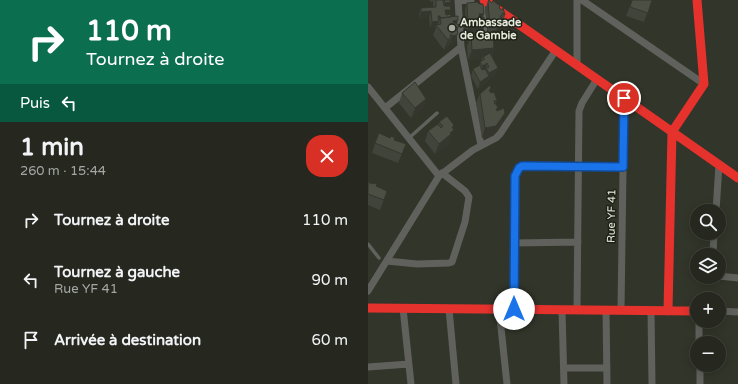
<!DOCTYPE html>
<html lang="fr">
<head>
<meta charset="utf-8">
<style>
  body { margin:0; font-family:"Varela Round",sans-serif; background:#32342c; color:#f1f3f6; height:100vh; display:flex; flex-direction:column; font-size:15px; white-space:nowrap }
  * { box-sizing:border-box; margin:0 }
  p { font-size:13px; color:#a4a6a4 }
  .icon { flex:none; width:22px; height:22px; fill:none; stroke:currentColor; stroke-width:2; stroke-linecap:round; stroke-linejoin:round }
  .map { position:relative; flex:1; overflow:hidden }
  .drawer { display:flex; flex-direction:column; background:#26281f; width:368px }
  .drawer>* { flex:none }
  .banner { background:#0b6e4f; color:#fff; overflow:hidden }
  .buttons { position:absolute; left:322px; top:204px; display:grid; gap:8px }
  .buttons a { display:grid; place-items:center; width:36px; height:36px; border-radius:50%; background:#26281f; box-shadow:0 2px 10px #0003,0 0 0 1px #42443d; font-size:20px }
  .pin { position:absolute; display:grid; place-items:center; width:34px; height:34px; color:#fff; margin:-17px; border:2px solid #fff; border-radius:50%; box-shadow:0 1px 4px #0007 }
  .me { position:absolute; width:44px; margin:-22px; rotate:0deg; stroke-linejoin:round; filter:drop-shadow(0 0 3px #0008) }
  .turn { display:flex; align-items:center; gap:14px; height:84px; padding:0 20px; font-size:18px }
  .turn .icon { width:52px; height:52px; stroke-width:2.5 }
  .turn b { display:block; font-size:28px; line-height:34px }
  .then { display:flex; align-items:center; height:38px; padding:0 20px; background:#0003; gap:8px; font-size:15px }
  .round { display:grid; place-items:center; flex:none; width:42px; height:42px; border-radius:16px; background:#32342c }
  .overview { display:flex; align-items:center; justify-content:space-between; height:68px; padding:0 20px }
  h1 { font-size:24px; font-weight:700; line-height:30px }
  ul { padding:0; list-style:none }
  li { display:flex; align-items:center; gap:12px; height:60px; padding:0 20px }
  li div { flex:1 }
  li b { display:block; font-size:15px }
  li em { font-style:normal }
  main { display:flex; flex:1; min-height:0 }
  .map>svg:first-child { display:block }
  .lines { fill:none; stroke-linecap:round; stroke-linejoin:round }
  .lane { stroke:#60615c; stroke-width:3.5 }
  .street { stroke:#60615c; stroke-width:7 }
  .jam { stroke:#e5322d; stroke-width:9 }
  .wall { fill:#41443a }
  .shaded-wall { fill:#35372f }
  .building { fill:#4c4f43; stroke:#35372f }
  .route-casing { stroke:#114b97; stroke-width:10 }
  .route { stroke:#1a73e8; stroke-width:7 }
  .poi-dot { fill:#a7ab9d; stroke:#1d2016; stroke-width:1.5 }
  .labels { text-anchor:middle; stroke-width:3; stroke-linejoin:round; paint-order:stroke }
  .poi-label { font-size:11px; font-weight:bold; fill:#e6ebdc; stroke:#1d2016; text-anchor:start }
  .street-label { font-size:11px; fill:#e6ebdc; stroke:#1d2016 }
</style>
</head>
<body>
<main>
<section class="drawer">
<div class="banner">
<div class="turn"><svg class="icon" aria-label="right" viewBox="0 0 24 24"><path d="M7 20v-9h11M14 6l5 5-5 5"/></svg><div><b>110 m</b>Tournez à droite</div></div>
<div class="then">Puis<svg class="icon" aria-label="left" viewBox="0 0 24 24"><path d="M17 20v-9H6M10 6l-5 5 5 5"/></svg></div>
</div>
<div class="overview"><div><h1>1 min</h1><p>260 m · 15:44</p></div><a class="round" style="background:#d93025;color:#fff"><svg class="icon" aria-label="close" viewBox="0 0 24 24"><path d="M6 6l12 12M18 6L6 18"/></svg></a></div>
<ul>
<li><svg class="icon" aria-label="right" viewBox="0 0 24 24"><path d="M7 20v-9h11M14 6l5 5-5 5"/></svg><div><b>Tournez à droite</b></div><em>110 m</em></li>
<li><svg class="icon" aria-label="left" viewBox="0 0 24 24"><path d="M17 20v-9H6M10 6l-5 5 5 5"/></svg><div><b>Tournez à gauche</b><p>Rue YF 41</p></div><em>90 m</em></li>
<li><svg class="icon" aria-label="arrive" viewBox="0 0 24 24"><path d="M6 21V4h12l-3 4 3 4H6"/></svg><div><b>Arrivée à destination</b></div><em>60 m</em></li>
</ul>
</section>
<div class="map">
<svg width="370" height="384" viewBox="0 0 370 384">
  <rect width="100%" height="100%" fill="#323529"/>
  <g class="lines">
    <!-- lane -->
    <path class="lane" d="M115,2L118,38
      M41,138L69,113
      M0,244L11,258"/>
    <!-- street -->
    <path class="street" d="M90,0L93,47L113,145
      M214,0L336,84
      M90,1L103,0
      M209,65V0
      M0,87L71,176L0,291
      M17,108L93,47
      M71,176L105,150L128,138L132,134L188,50
      M348,211L351,165
      M146,243L210,242
      M345,255L346,233
      M19,261L49,264L81,263L84,262L97,222L101,197L97,191L74,173
      M351,276L370,278
      M35,308L43,384
      M81,309L88,384
      M131,309L139,384
      M146,309L147,176L151,168L154,166L255,167
      M194,310L196,384
      M209,310L211,111L214,103L229,79
      M238,310L239,384
      M253,310L256,98
      M283,311L284,384
      M351,311L370,312
      M331,321V343
      M332,365V384
      M0,367L41,364
      M196,368H239"/>
    <!-- jam -->
    <path class="jam" d="M116,0L370,178
      M0,308L329,311
      M300,311L304,132L336,84L329,0"/>
  </g>
  <!-- wall -->
  <path class="wall" d="M62,0H83L81,14L89,24L90,33L85,44L80,46V45L79,48L76,50L65,35L68,28H62L61,17L51,18V15L53,8L65,7V1L62,2Z
    M264,0H284L276,22L258,16Z
    M120,2L132,8L137,15L135,22L133,21L132,25L128,31L126,30L124,34L120,32L117,9Z
    M99,3L111,4L116,14L114,17V33L98,34L97,9Z
    M103,36L126,48L124,56L130,68L128,75L120,80L119,82L110,89L103,76L105,69L111,66L114,58L100,60L99,46Z
    M122,92L129,100L127,104L130,108L129,110L134,123L125,136L114,138L108,103L112,94Z
    M34,93L58,99L55,108L43,118L31,103Z
    M71,122L86,125L82,139L81,141L80,144L67,154L57,141L60,131L70,125Z
    M26,140L34,154L30,163L4,153L7,143Z
    M0,182L19,191L12,210L0,205Z"/>
  <!-- shaded-wall -->
  <path class="shaded-wall" d="M83,2L81,9H74L77,3Z
    M77,10H83L80,16L75,17Z
    M63,11L61,17L51,18L53,12Z
    M111,14H116L113,20L109,21Z
    M70,16H72L69,26L68,25V28H62L64,22Z
    M134,18L132,25L128,31L130,25Z
    M90,20L87,30H82L85,21Z
    M116,26L114,33L98,34L100,27Z
    M90,33L85,44L80,46L84,36Z
    M82,38L79,48L76,50L80,40Z
    M126,48L123,58L115,57L114,58L100,60L104,50Z
    M119,63L117,70L112,73L115,66Z
    M130,68L128,75L120,80L119,82L110,89L112,82L120,76L121,73Z
    M58,99L55,108L43,118L47,108Z
    M137,113L134,123L125,136L114,138L117,128Z
    M86,125L84,131L86,130L82,139L81,141L80,144L67,154L71,144L84,127Z"/>
  <!-- building -->
  <path class="building" d="M68,0H75L76,6H82L83,10H77L78,15L83,14V17L72,18V16H70L71,21L64,22L63,11L53,12V8L68,7Z
    M76,0H83V2L77,3Z
    M121,0L124,3L125,1L132,6L131,8L134,10L135,8L137,15L135,13L132,17L134,18L130,25L129,24L126,28L122,26L120,2Z
    M264,0H284L280,13L262,7Z
    M110,2L111,4H115L116,14H111L112,18L116,17V26L100,27L99,3Z
    M90,16V20L85,21V22L91,25L89,30L90,33L89,35L84,36L83,34L82,38L80,40L68,25L73,24L72,18Z
    M125,34L126,48L104,50L103,36Z
    M122,53L130,68L121,73L118,68L121,67L119,63L115,66L112,62L117,59L115,57Z
    M112,65L114,70L117,69L121,76L112,82L105,69Z
    M47,82L58,99L47,108L34,93Z
    M122,85L123,89L121,90L123,93L126,92L129,100L126,101L127,104H128L130,108L128,109L129,111L136,108L137,113L128,126L117,128L112,94Z
    M79,116L86,125L84,127L86,130L82,133L83,134L71,144L60,131L70,124L73,128L75,126L71,122Z
    M11,133L22,138L23,136L27,138L26,140L38,144L34,154L7,143Z
    M0,182L4,184L5,183L9,184L8,186L19,191L16,200L0,194Z"/>
  <g class="lines">
    <!-- route casing -->
    <g class="route-casing">
      <path id="route" d="M146,309L147,176L151,168L154,166L255,167L256,98"/>
    </g>
    <!-- route -->
    <use href="#route" class="route"/>
  </g>
  <!-- markers -->
  <circle class="poi-dot" cx="84" cy="28" r="4"/>
  <g class="labels">
    <!-- poi labels -->
    <g class="poi-label">
      <text x="92" y="26">Ambassade<tspan x="92" dy="13">de Gambie</tspan></text>
    </g>
    <!-- street labels -->
    <g class="street-label">
      <text transform="translate(243 216) rotate(-89)" y="4">Rue YF 41</text>
    </g>
  </g>
</svg>
<div class="buttons">
<a><svg class="icon" aria-label="search" viewBox="0 0 24 24"><circle cx="10" cy="10" r="6"/><path d="M15 15l6 6"/></svg></a>
<a><svg class="icon" aria-label="layers" viewBox="0 0 24 24"><path d="M12 4l9 5-9 5-9-5zM3 14l9 5 9-5"/></svg></a>
<a>+</a>
<a>−</a>
</div>
<div class="pin" style="left:256px;top:98px;background:#d93025"><svg class="icon" aria-label="arrive" viewBox="0 0 24 24"><path d="M6 21V4h12l-3 4 3 4H6"/></svg></div>
<svg class="me" style="left:146px;top:309px" viewBox="-20 -20 40 40"><circle r="19" fill="#fff"/><path d="M0-13L10 11 0 6-10 11z" fill="#1a73e8"/></svg>
</div>
</main>
</body>
</html>
